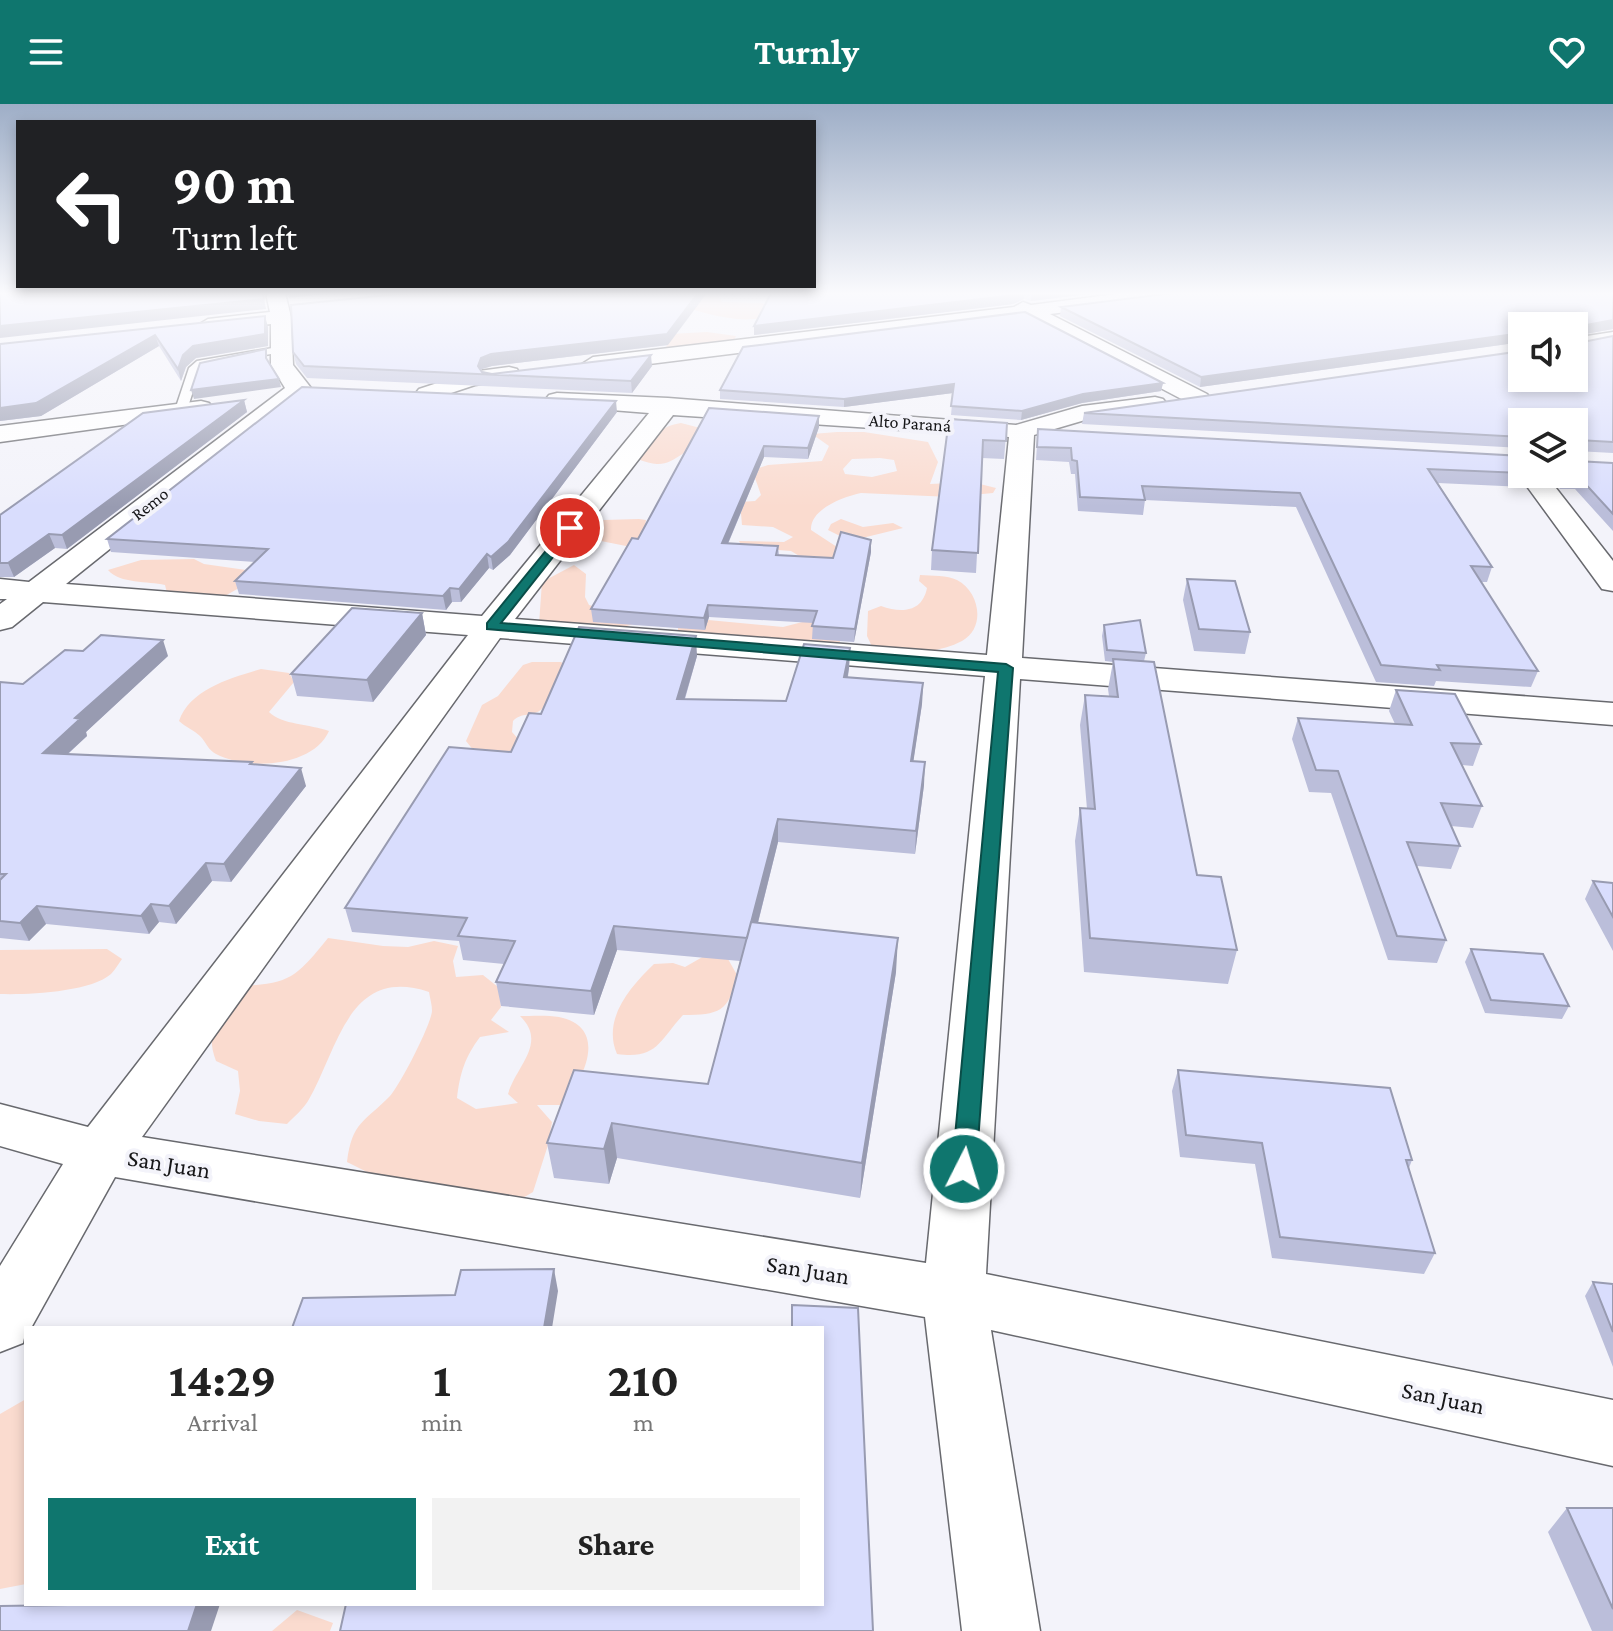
<!DOCTYPE html>
<html lang="en">
<head>
<meta charset="utf-8">
<style>
  body { margin:0; font-family:"Crimson Pro",serif; background:#f2f2f2; color:#222; height:100vh; display:flex; flex-direction:column; font-size:30px; white-space:nowrap }
  * { box-sizing:border-box; margin:0 }
  p { font-size:26px; color:#767676 }
  .icon { flex:none; width:44px; height:44px; fill:none; stroke:currentColor; stroke-width:2; stroke-linecap:round; stroke-linejoin:round }
  .map { position:relative; flex:1; overflow:hidden }
  .side { position:absolute; left:24px; top:1222px; width:800px; height:280px; display:flex; flex-direction:column; background:#fff; border-radius:0px; box-shadow:0 4px 12px #0003 }
  .side>* { flex:none }
  .banner { position:absolute; left:16px; top:16px; width:800px; height:168px; border-radius:0px; box-shadow:0 4px 12px #0003; background:#202124; color:#fff; overflow:hidden }
  .buttons { position:absolute; left:1508px; top:208px; display:grid; gap:16px }
  .buttons a { display:grid; place-items:center; width:80px; height:80px; border-radius:0px; background:#fff; box-shadow:0 4px 12px #0003; font-size:40px }
  .pin { position:absolute; display:grid; place-items:center; width:68px; height:68px; color:#fff; margin:-34px; border:4px solid #fff; border-radius:50%; box-shadow:0 2px 8px #0007 }
  .me { position:absolute; width:88px; margin:-44px; rotate:5deg; stroke-linejoin:round; filter:drop-shadow(0 0 6px #0008) }
  .turn { display:flex; align-items:center; gap:28px; height:168px; padding:0 24px; font-size:36px }
  .turn .icon { width:104px; height:104px; stroke-width:2.5 }
  .turn b { display:block; font-size:56px; line-height:68px }
  .eta { display:flex; justify-content:space-evenly; align-items:center; height:136px; text-align:center }
  .eta b { font-size:48px; font-weight:700; line-height:56px }
  .primary-button { display:flex; gap:16px; margin-top:auto; padding:16px 24px }
  .primary-button a { flex:1; height:92px; border-radius:0px; background:#0f766e; color:#fff; font-size:32px; font-weight:700; line-height:92px; text-align:center }
  .primary-button a+a { background:#f2f2f2; color:#222 }
  header { display:flex; justify-content:space-between; align-items:center; height:104px; padding:0 24px; background:#0f766e; color:#fff; font-size:36px; font-weight:700 }
  .map>svg:first-child { display:block }
  .green { fill:#fadbcf; fill-rule:evenodd }
  .lines { fill:none; stroke-linecap:round; stroke-linejoin:round }
  .service-casing { stroke:#68696e; stroke-width:3 }
  .minor-casing { stroke:#68696e; stroke-width:3 }
  .service { fill:#fff; fill-rule:evenodd }
  .minor { fill:#fff; fill-rule:evenodd }
  .wall { fill:#bbbeda }
  .shaded-wall { fill:#989bb1 }
  .building { fill:#d9ddfd; stroke:#989bb1; stroke-width:2 }
  .route { fill:#0f766e; stroke:#0a4d48; stroke-width:2 }
  .labels { text-anchor:middle; stroke-width:8; stroke-linejoin:round; paint-order:stroke }
  .far-street-label { font-size:18px; fill:#161618; stroke:#f3f3fa }
  .near-street-label { font-size:24px; fill:#161618; stroke:#f3f3fa }
</style>
</head>
<body>
<header><svg class="icon" aria-label="menu" viewBox="0 0 24 24"><path d="M4 6h16M4 12h16M4 18h16"/></svg>Turnly<svg class="icon" aria-label="heart" viewBox="0 0 24 24"><path d="M12 20l-8-8c-3-5 5-10 8-4 3-6 11-1 8 4z"/></svg></header>
<div class="map">
<svg width="1613" height="1527" viewBox="0 0 1613 1527">
  <rect width="100%" height="100%" fill="#f3f3fa"/>
  <!-- green -->
  <path class="green" d="M690,189H724L719,193L722,198L762,199L780,206C751,226 707,209 676,201Z
    M707,228L736,232L731,242L624,250L666,244L670,230Z
    M681,319L708,326L711,351L684,349C666,361 661,363 640,356L639,350C650,334 661,322 681,319Z
    M837,328H864L928,338L938,358L930,380L972,378L996,384L993,389L951,393L861,389C843,393 810,405 811,426L837,443L844,457L801,453L791,447L742,443L739,437L784,438L793,433L773,423L742,421L740,398L755,397L761,391L755,374L759,364L768,361L822,357L829,342L812,330ZM880,354L894,356L897,367L872,373L845,370L843,365L852,355Z
    M639,415L646,416L642,440L626,442L586,434L588,428L604,416Z
    M841,415L863,423L893,419L903,424L850,437L828,426L831,420Z
    M194,455L204,460L246,466L248,479L223,493L167,489L165,481C148,477 120,480 108,466L141,456Z
    M574,461L586,470L585,493L589,501L644,517L603,529L539,520L542,478Z
    M920,471C932,472 947,471 957,476C980,488 986,524 962,537C935,551 904,549 875,549L867,532L868,507L881,502C901,509 922,509 927,484L919,477Z
    M687,514L783,523L814,515L840,534V538L832,541L683,529L678,526V522Z
    M532,558H561L566,562L542,605C533,613 521,608 513,617L512,628L520,637L508,654L474,647L466,637L482,601L498,592L523,561Z
    M261,565L289,569L294,578L269,608C282,621 310,620 329,627C313,663 248,667 216,650C208,646 206,638 200,632C194,626 185,623 179,617C190,585 231,574 261,565Z
    M328,834L383,842L408,843L434,837L458,842L453,857L456,873L483,871L498,883L501,903L491,916L509,928L480,933C465,953 460,969 457,994L476,1005L518,999L508,990C516,962 548,939 520,912C532,912 547,911 559,913C610,924 583,974 564,1001H537L552,1018L548,1041L533,1088L504,1105L428,1078L369,1069L347,1058C352,1017 365,1018 390,992C400,981 431,921 432,907C432,901 430,894 429,888C348,861 338,946 308,997C303,1005 294,1013 287,1020L259,1017L235,1010L240,987L238,967L216,957C203,923 222,908 241,882C291,880 297,872 328,834Z
    M107,845L122,855C119,859 115,866 111,870C91,888 27,891 0,890V846Z
    M706,851L728,855L737,871C729,908 719,911 683,911C660,936 657,956 617,950C602,915 630,883 654,860L673,859L685,863Z
    M26,1295V1480L0,1485V1310Z
    M297,1506L333,1519L330,1527H272Z"/>
  <g class="lines">
    <!-- service casing -->
    <g class="service-casing">
      <path id="service" d="M278,243L282,244V248L204,262L200,265L187,306L181,310L175,306L189,264L197,257Z"/>
    </g>
    <!-- minor casing -->
    <g class="minor-casing">
      <path id="minor" d="M266,189H285L291,213L293,261L311,284L66,480L482,512L649,309L549,301L545,296L549,291L557,289L668,294L1016,321L1082,302L1155,293L1163,295L1167,300L1163,305L1085,316L1034,331L1022,554L1613,599V621L1020,575L986,1170L1613,1296V1362L991,1226L1040,1527H962L925,1213L115,1073L31,1224H26L23,1239L0,1248V1162L63,1060L0,1042V1000L88,1023L468,531L43,498L12,523L0,526V500L7,495H0V475L29,478L285,284L271,261V220L208,227L198,221L208,215L270,208ZM673,311L1009,333L987,551L515,515ZM500,534L985,572L926,1159L142,1033Z
        M1124,189H1183L1174,195L1050,210L1207,290L1211,295L1207,300H1191L1025,213L593,267L582,260L593,253L1014,203L1023,198L1031,201Z
        M1613,228V240L1574,246V234Z
        M509,263L517,265L520,270L517,275L475,281L427,297L419,295L415,290L419,285L471,268Z
        M201,297L209,299L213,304L209,309L0,338V322Z
        M1521,364L1522,370H1545L1613,457V487L1602,485L1518,370Z"/>
    </g>
    <!-- service -->
    <use href="#service" class="service"/>
    <!-- minor -->
    <use href="#minor" class="minor"/>
  </g>
  <!-- wall -->
  <path class="wall" d="M771,189H1096L1031,197L1024,195L1013,200L754,231Z
    M1613,189V225L1575,232L1574,236L1578,239L1613,232V349L1576,347V357L1613,359V427L1575,385H1560L1548,370H1574L1522,318V344L1082,320L1084,309L1574,274L1522,222V238L1200,283L1060,212L1061,203Z
    M268,223V242L196,254L186,263L181,277L159,242L41,312L0,317V240Z
    M668,241L492,262L482,265V267L492,270L652,262L632,289L307,274L296,260L293,248Z
    M1163,279L1161,287L1082,299L1021,316L951,311L953,289L844,303L720,295V286Z
    M244,296L247,308L67,445L55,444L14,473H0V411Z
    M709,304L819,323L808,355L764,353L728,440L778,442L779,451L833,454L871,448L854,538L812,535L813,519L709,513L705,526L593,518L591,505L638,435Z
    M617,308L510,451L493,466L489,464L461,498H452L446,506L239,490L235,477L255,458L111,448L107,435Z
    M949,315L1007,319L1004,355L982,354L976,469L931,466L932,446Z
    M1038,325L1520,358L1522,360V370H1528L1524,383L1438,379L1492,463L1487,478H1481L1538,567L1531,583L1436,577L1434,582L1376,578L1296,403L1145,396L1143,411L1078,407L1075,370H1071L1069,358L1036,356Z
    M1187,475L1250,528L1245,550L1194,547L1183,496Z
    M422,509L426,531L373,598L297,592L291,570Z
    M1104,521L1146,549L1144,557L1197,771L1237,846L1228,880L1084,868L1075,737L1080,704L1087,705L1080,621L1085,591L1109,592L1108,585L1113,558L1105,557L1102,532Z
    M850,544L849,564L848,573L923,579L922,600L913,658L924,681L915,750L778,738L758,819L896,868L860,1094L617,1054L609,1080L554,1074L547,1039L708,980L740,857L617,846L594,911L501,902L496,878L504,860L463,856L459,837L352,828L345,804L511,648L541,610L697,552L685,595L786,597Z
    M168,552L86,628L87,632L68,650L252,658L253,661L306,682L231,778L212,777L176,820L159,818L149,830L46,820L29,837L0,834V578L23,580Z
    M1396,586L1481,640L1473,662L1462,661L1482,702L1473,724L1451,722L1460,742L1451,765L1417,762L1446,836L1437,859L1388,856L1331,689L1309,688L1292,635L1298,614L1395,620L1389,607Z
    M1593,777L1613,779V847L1585,795Z
    M1471,845L1569,902L1562,915L1485,909L1465,858Z
    M1178,966L1412,1056L1409,1064L1435,1149L1424,1170L1272,1154L1255,1060L1180,1053L1172,987Z
    M1593,1178L1613,1180V1263L1585,1192Z
    M1567,1404H1613V1527H1592L1548,1428Z"/>
  <!-- shaded-wall -->
  <path class="shaded-wall" d="M263,189L266,205L0,234V222Z
    M288,189H333L289,194Z
    M698,189H707L668,241L492,262L482,265L481,270L478,262L481,254Z
    M1018,189H1024V195L1013,200L754,231V222Z
    M1032,189H1096L1031,197Z
    M265,212L268,223V242L196,254L186,263L181,277L178,265L183,251L193,242Z
    M1613,216V225L1574,232L1575,223Z
    M1522,229V238L1200,283L1201,273Z
    M155,231L159,242L41,312L0,317V304Z
    M651,251L652,262L632,289L631,277Z
    M279,275L281,283L194,295L191,286Z
    M1163,279L1161,287L1082,299L1021,316L1022,307L1083,290Z
    M954,280L953,289L844,303V295Z
    M244,296L247,308L67,445L62,431Z
    M616,297L617,308L510,451L493,466L491,453Z
    M819,312V323L808,355V344Z
    M764,342V353L723,451L722,439Z
    M49,430L55,444L14,473L8,459Z
    M871,436V448L854,538L855,525Z
    M487,450L489,464L461,498L459,485Z
    M450,484L452,498L446,506L443,492Z
    M708,501L709,513L705,526L704,514Z
    M422,509L426,531L373,598L367,576Z
    M696,532L697,552L678,617L677,595Z
    M163,536L168,552L86,628L87,632L50,666L43,649L75,614Z
    M850,544L849,564L844,594V573Z
    M923,579L922,600L910,680L911,657Z
    M925,658L924,681L915,750L916,727Z
    M301,664L306,682L231,778L224,760Z
    M778,715V738L748,858L747,834Z
    M206,759L212,777L176,820L169,802Z
    M151,800L159,818L149,830L141,812Z
    M37,802L46,820L29,837L20,819Z
    M614,822L617,846L594,911L591,887Z
    M898,834L896,868L860,1094L862,1059Z
    M612,1019L617,1054L609,1080L604,1045Z
    M554,1165L558,1187L552,1224H544Z
    M197,1500H220L211,1527H188Z"/>
  <!-- building -->
  <path class="building" d="M0,189H263L264,195L0,222Z
    M408,189H698L667,230L491,250L481,254L478,262L482,268L492,270L651,251L631,277L304,262L293,248L291,201Z
    M771,189H1018L1014,191L754,222Z
    M1173,189H1613V216L1575,223L1574,236L1578,239L1613,232V338L1578,336L1575,339L1576,357L1613,359V410L1580,374L1565,373L1562,370H1574V318H1522V333L1084,309L1522,247V274H1574V222H1522V229L1201,273L1061,203Z
    M1025,208L1163,279L1083,290L1022,307L951,302L954,280L844,295L720,286L743,243Z
    M265,212V230L193,242L183,251L178,265L155,231L36,299L0,304V240Z
    M266,245V254L279,275L191,286L200,259Z
    M302,283L616,297L508,438L491,453L487,450L459,485L450,484L443,492L235,477L268,445L107,435Z
    M244,296L62,431L49,430L8,459H0V411L143,309Z
    M709,304L819,312L808,344L764,342L722,439L778,442L776,451L833,454L841,428L871,436L855,525L812,522L817,507L708,501L704,514L591,505L632,434L638,435Z
    M949,315L1007,319L1006,337L983,336L978,449L932,446Z
    M1038,325L1522,352L1520,358L1522,360V369L1428,365L1492,463L1471,462L1538,567L1437,561L1440,566L1381,561L1300,389L1142,382L1145,396L1080,393L1077,357L1072,356L1071,344L1037,343Z
    M1187,475L1235,477L1250,528L1199,525Z
    M352,504L422,509L367,576L291,570Z
    M1140,516L1146,549L1107,546L1104,521Z
    M579,523L696,532L677,595L786,597L804,540L850,544L844,573L923,579L911,657L925,658L916,727L778,715L747,834L614,822L591,887L496,878L515,837L458,832L467,814L345,804L449,643L511,648L529,609L541,610Z
    M101,531L163,536L75,614L80,615L43,649L252,658L250,660L301,664L224,760L206,759L169,802L151,800L141,812L37,802L20,819L0,817V776L6,770H0V578L23,580L65,546L83,547Z
    M1113,555L1154,558L1197,771L1221,773L1237,846L1090,834L1080,704L1095,705L1085,591L1118,593Z
    M1396,586L1455,590L1481,640L1451,639L1482,702L1441,699L1460,742L1407,738L1446,836L1397,832L1338,667L1316,666L1298,614L1412,621Z
    M1593,777L1613,779V813Z
    M751,818L898,834L862,1059L612,1019L604,1045L547,1039L574,966L708,980Z
    M1471,845L1543,850L1569,902L1491,896Z
    M1178,966L1390,984L1412,1056H1406L1435,1149L1280,1133L1262,1039L1186,1031Z
    M554,1165L544,1224H292L303,1194L455,1191L461,1166Z
    M1593,1178L1613,1180V1228Z
    M792,1201L858,1204L873,1527H340L346,1500H822V1224H792Z
    M1567,1404H1613V1505Z
    M69,1500H197L188,1527H0V1502L68,1501Z"/>
  <!-- sky -->
  <linearGradient id="sky" x2="0" y2="1"><stop stop-color="#9eaec7"/><stop offset="0.47" stop-color="#fafafd"/><stop offset="1" stop-color="#fafafd" stop-opacity="0"/></linearGradient>
  <rect width="1613" height="403" fill="url(#sky)"/>
  <!-- route -->
  <path class="route" d="M566,422L576,424L501,519L1006,560L1013,564L976,1065L972,1072L964,1075L956,1072L952,1065L998,568L487,525V519Z"/>
  <g class="labels">
    <!-- far-street labels -->
    <g class="far-street-label">
      <text transform="translate(910 319) rotate(4)" y="6">Alto Paraná</text>
      <text transform="translate(150 400) rotate(-38)" y="6">Remo</text>
    </g>
    <!-- near-street labels -->
    <g class="near-street-label">
      <text transform="translate(169 1060) rotate(9)" y="8">San Juan</text>
      <text transform="translate(808 1166) rotate(9)" y="8">San Juan</text>
      <text transform="translate(1443 1294) rotate(12)" y="8">San Juan</text>
    </g>
  </g>
</svg>
<div class="buttons">
<a><svg class="icon" aria-label="sound" viewBox="0 0 24 24"><path d="M4 9h4l5-4v14l-5-4H4zM17 9q2 3 0 6"/></svg></a>
<a><svg class="icon" aria-label="layers" viewBox="0 0 24 24"><path d="M12 4l9 5-9 5-9-5zM3 14l9 5 9-5"/></svg></a>
</div>
<div class="pin" style="left:570px;top:424px;background:#d93025"><svg class="icon" aria-label="arrive" viewBox="0 0 24 24"><path d="M6 21V4h12l-3 4 3 4H6"/></svg></div>
<svg class="me" style="left:964px;top:1065px" viewBox="-20 -20 40 40"><circle r="17" fill="#0f766e" stroke="#fff" stroke-width="3"/><path d="M0-11L8 9 0 5-8 9z" fill="#fff"/></svg>
<div class="banner">
<div class="turn"><svg class="icon" aria-label="left" viewBox="0 0 24 24"><path d="M17 20v-9H6M10 6l-5 5 5 5"/></svg><div><b>90 m</b>Turn left</div></div>
</div>
<section class="side">
<div class="eta">
<div><b>14:29</b><p>Arrival</p></div>
<div><b>1</b><p>min</p></div>
<div><b>210</b><p>m</p></div>
</div>
<div class="primary-button"><a>Exit</a><a>Share</a></div>
</section>
</div>
</body>
</html>
